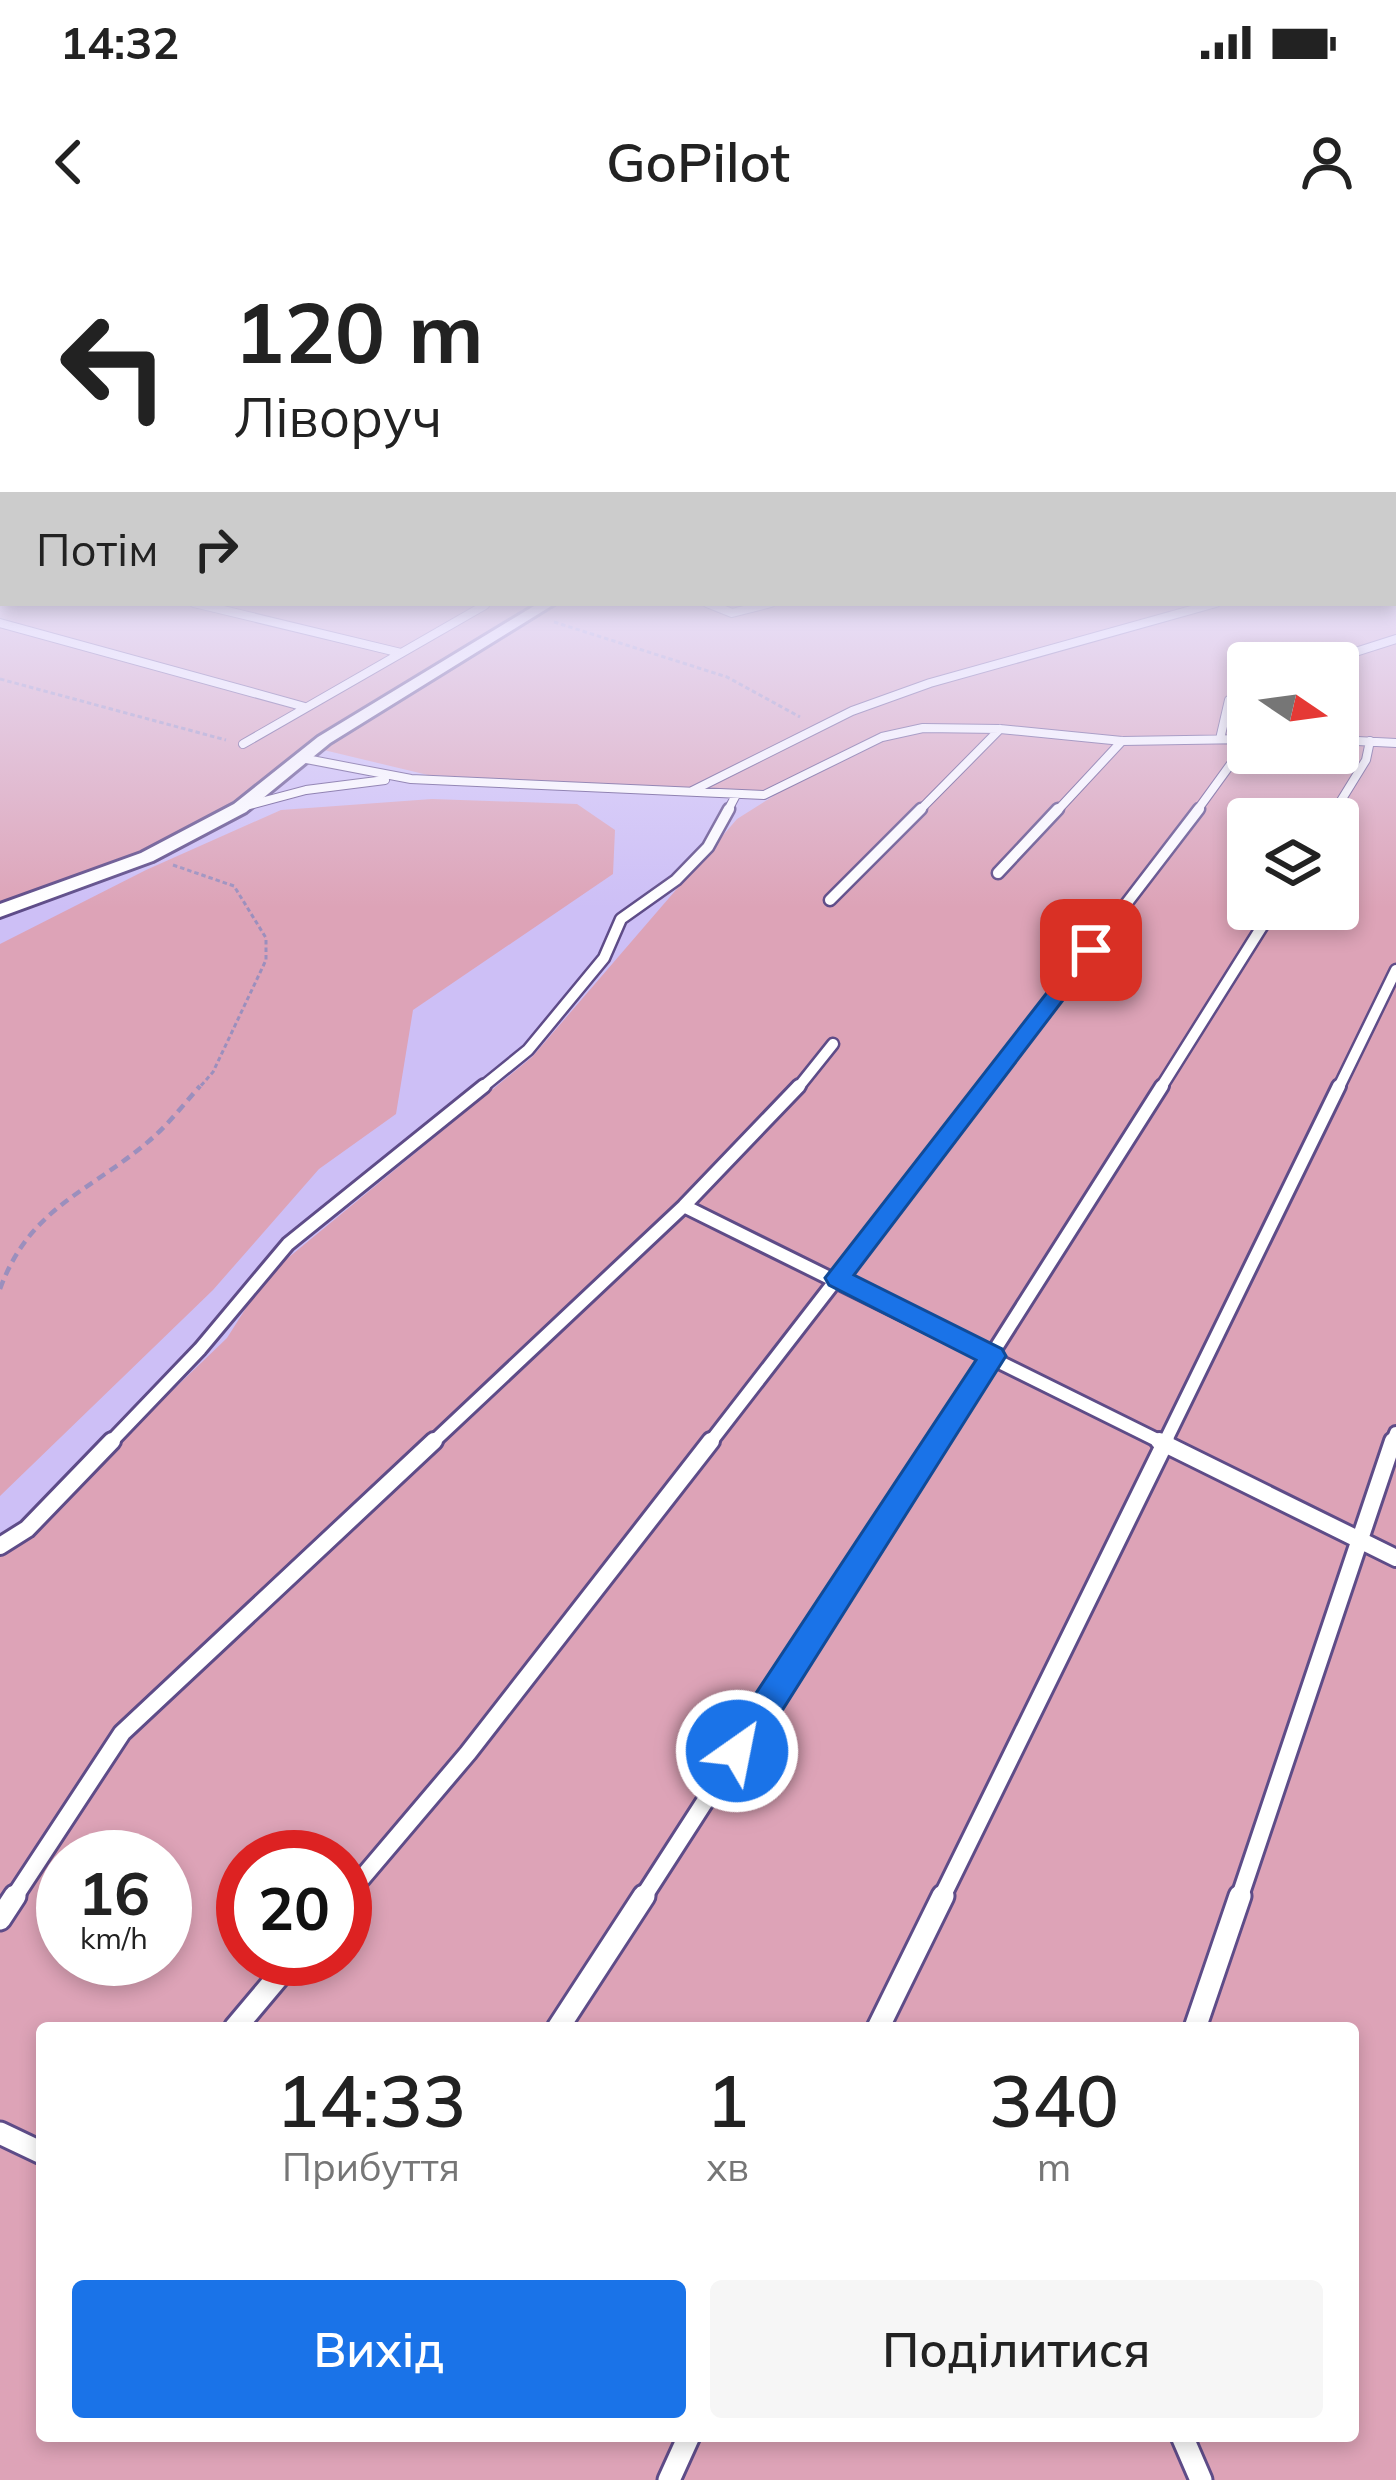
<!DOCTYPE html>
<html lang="uk">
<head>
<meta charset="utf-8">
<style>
  body { margin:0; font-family:Mulish,sans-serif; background:#f6f6f6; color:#222; height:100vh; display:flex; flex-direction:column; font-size:45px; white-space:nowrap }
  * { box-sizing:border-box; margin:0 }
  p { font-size:39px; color:#767676 }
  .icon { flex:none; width:66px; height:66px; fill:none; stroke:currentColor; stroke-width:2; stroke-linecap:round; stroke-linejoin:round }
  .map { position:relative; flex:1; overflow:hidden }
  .panel { position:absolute; left:36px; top:1782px; width:1323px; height:420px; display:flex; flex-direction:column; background:#fff; border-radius:12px; box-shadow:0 6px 18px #0003 }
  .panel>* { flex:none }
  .top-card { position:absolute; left:0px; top:0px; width:1398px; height:366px; box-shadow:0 6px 18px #0003; background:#fff; color:#222; overflow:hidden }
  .needle { width:78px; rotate:103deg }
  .fabs { position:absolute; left:1227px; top:402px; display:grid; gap:24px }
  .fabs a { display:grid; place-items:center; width:132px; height:132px; border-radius:12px; background:#fff; box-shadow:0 6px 18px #0003; font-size:60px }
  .speed { position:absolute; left:36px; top:1590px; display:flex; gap:24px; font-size:60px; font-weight:700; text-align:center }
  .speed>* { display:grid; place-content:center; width:156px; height:156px; border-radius:50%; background:#fff; box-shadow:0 6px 18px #0003; line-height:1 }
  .speed small { font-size:30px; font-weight:400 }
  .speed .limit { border:18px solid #d22; background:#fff; color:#111 }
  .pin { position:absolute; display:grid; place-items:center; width:102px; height:102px; color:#fff; margin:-51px; border-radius:24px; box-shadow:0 6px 18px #0006 }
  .me { position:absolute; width:132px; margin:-66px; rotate:33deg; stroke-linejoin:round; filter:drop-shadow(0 0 9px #0008) }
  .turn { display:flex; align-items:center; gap:42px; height:252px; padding:0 36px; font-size:54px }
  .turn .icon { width:156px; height:156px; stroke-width:2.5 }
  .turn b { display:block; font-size:84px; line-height:102px }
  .then { display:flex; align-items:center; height:114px; padding:0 36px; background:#0003; gap:24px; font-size:45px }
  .eta { display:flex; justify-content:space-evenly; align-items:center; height:204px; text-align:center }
  .eta b { font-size:72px; font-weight:600; line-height:84px }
  .button { display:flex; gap:24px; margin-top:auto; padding:24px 36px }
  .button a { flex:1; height:138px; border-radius:12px; background:#1a73e8; color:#fff; font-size:48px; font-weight:600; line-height:138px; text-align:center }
  .button a+a { background:#f6f6f6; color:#222 }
  .status { display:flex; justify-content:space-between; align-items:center; height:84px; padding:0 60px; background:#fff; direction:ltr }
  .status svg { height:33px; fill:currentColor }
  header { display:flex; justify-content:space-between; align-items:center; height:156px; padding:0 36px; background:#fff; font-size:54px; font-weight:600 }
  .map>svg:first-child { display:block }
  .green { fill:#dda3b7; fill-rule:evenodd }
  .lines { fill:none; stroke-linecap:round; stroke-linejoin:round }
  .service-far4-casing { stroke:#5e4c88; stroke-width:10 }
  .service-far3-casing { stroke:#5e4c88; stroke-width:15 }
  .service-far2-casing { stroke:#5e4c88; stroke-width:18 }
  .service-far1-casing { stroke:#5e4c88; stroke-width:22 }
  .service-casing { stroke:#5e4c88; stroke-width:27 }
  .minor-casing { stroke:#5e4c88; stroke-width:6 }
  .path-far1 { stroke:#9b8fbd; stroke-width:3; stroke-dasharray:4.5 3; stroke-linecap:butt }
  .path { stroke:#9b8fbd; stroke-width:4.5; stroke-dasharray:9 6; stroke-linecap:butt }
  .service-far4 { stroke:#fff; stroke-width:8 }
  .service-far3 { stroke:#fff; stroke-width:10 }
  .service-far2 { stroke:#fff; stroke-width:12 }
  .service-far1 { stroke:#fff; stroke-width:16 }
  .service { stroke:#fff; stroke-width:21 }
  .minor { fill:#fff; fill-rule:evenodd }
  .route { fill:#1a73e8; stroke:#114b97; stroke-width:3 }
</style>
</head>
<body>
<div class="status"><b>14:32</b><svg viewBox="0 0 49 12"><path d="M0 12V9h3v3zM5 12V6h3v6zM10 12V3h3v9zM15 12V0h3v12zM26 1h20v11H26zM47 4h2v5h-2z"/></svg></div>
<header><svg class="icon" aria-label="back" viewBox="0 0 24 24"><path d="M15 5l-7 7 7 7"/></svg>GoPilot<svg class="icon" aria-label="person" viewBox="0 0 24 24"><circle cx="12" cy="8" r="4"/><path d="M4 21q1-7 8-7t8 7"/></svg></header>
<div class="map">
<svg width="1396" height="2240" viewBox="0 0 1396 2240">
  <rect width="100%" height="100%" fill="#cdbff6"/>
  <!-- green -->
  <path class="green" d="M0,354L3,363H1395L1396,354V2240H0V1316L227,1098L266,1036L532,817L737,579L778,553L428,535L307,506L233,564L141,612L0,667ZM1248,423H1338V513H1248ZM1248,579H1338V669H1248ZM63,1617H165V1719H63ZM243,1617H345V1719H243ZM42,1788H1353V2196H42Z
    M432,559L577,564L615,590L613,634L413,770L396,874L319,929L213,1050L0,1256V704L146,630L281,570Z"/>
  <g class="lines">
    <!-- service-far4 casing -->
    <g class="service-far4-casing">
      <path id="service-far4" d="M194,363L401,413
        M707,363L732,373L771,363
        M0,383L305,467
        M1321,423L1396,399
        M1220,499L1229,460L1248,449
        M1338,500L1396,503
        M243,504L485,365
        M301,518L411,539L764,555L882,497L923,488L1000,489L1122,501L1248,499
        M692,551L852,471L930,443L1216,363
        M242,567L306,550L385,540
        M727,572L736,555
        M918,572L1000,489
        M1056,572L1122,501
        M1196,572L1233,521L1238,499
        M1334,572L1366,520L1370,501"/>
    </g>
    <!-- service-far3 casing -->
    <g class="service-far3-casing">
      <path id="service-far3" d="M1329,579L1336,569
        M998,633L1058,569
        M830,660L921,569
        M480,849L528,810L604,718L621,679L676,640L708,607L729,569
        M797,849L833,804
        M984,849L1199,569
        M1160,849L1273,669
        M1338,849L1396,730"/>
    </g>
    <!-- service-far2 casing -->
    <g class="service-far2-casing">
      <path id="service-far2" d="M684,966L1165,1204
        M109,1204L200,1109L288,1004L484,846
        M431,1204L684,966L799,846
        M709,1204L986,846
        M935,1204L1162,846
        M1164,1204L1339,846
        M1392,1204L1396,1193"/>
    </g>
    <!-- service-far1 casing -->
    <g class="service-far1-casing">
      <path id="service-far1" d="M1159,1201L1396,1318
        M0,1306L27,1289L112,1201
        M345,1658L468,1513L711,1201
        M13,1659L122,1493L434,1201
        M642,1659L937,1201
        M941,1659L1166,1201
        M1239,1659L1393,1201"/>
    </g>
    <!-- service casing -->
    <g class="service-casing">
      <path id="service" d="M0,1679L15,1656
        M235,1788L293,1719
        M558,1788L644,1656
        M878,1788L943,1656
        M1195,1788L1240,1656
        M0,1893L42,1913
        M1182,2196L1201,2240
        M669,2240L689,2196"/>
    </g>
    <!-- minor casing -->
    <g class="minor-casing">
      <path id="minor" d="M539,363H556L330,503L246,572L153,621L0,677V664L141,613L234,564L318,497Z"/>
    </g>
    <!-- path-far1 -->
    <path class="path-far1" d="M554,382L727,437L800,477
      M0,439L226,500
      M173,625L234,646L266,698V720L213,832L198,849"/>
    <!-- path -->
    <path class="path" d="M0,1049C30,967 88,953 149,901C168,885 184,864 200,846"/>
    <!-- service-far4 -->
    <use href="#service-far4" class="service-far4"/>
    <!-- service-far3 -->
    <use href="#service-far3" class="service-far3"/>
    <!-- service-far2 -->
    <use href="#service-far2" class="service-far2"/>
    <!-- service-far1 -->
    <use href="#service-far1" class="service-far1"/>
    <!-- service -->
    <use href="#service" class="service"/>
    <!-- minor -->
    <use href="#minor" class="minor"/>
  </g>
  <!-- sky -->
  <linearGradient id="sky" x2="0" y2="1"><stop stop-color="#76b0de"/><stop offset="0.53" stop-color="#e8e2fb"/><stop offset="1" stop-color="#e8e2fb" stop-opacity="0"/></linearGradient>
  <rect width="1396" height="668" fill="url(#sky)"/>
  <!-- route -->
  <path class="route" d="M1084,705L1101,710L854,1035L1002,1109L1006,1116L749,1523L737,1528L725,1523L720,1511L725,1500L976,1120L829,1045L825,1038Z"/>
</svg>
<div class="fabs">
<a><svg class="needle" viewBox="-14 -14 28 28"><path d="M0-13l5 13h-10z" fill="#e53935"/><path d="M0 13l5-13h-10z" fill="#767676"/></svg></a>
<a><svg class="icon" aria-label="layers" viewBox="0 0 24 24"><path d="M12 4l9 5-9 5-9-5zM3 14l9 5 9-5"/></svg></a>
</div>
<div class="speed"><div>16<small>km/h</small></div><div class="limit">20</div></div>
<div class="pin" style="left:1091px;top:710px;background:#d93025"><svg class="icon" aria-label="arrive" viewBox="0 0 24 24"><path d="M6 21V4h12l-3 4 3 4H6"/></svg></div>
<svg class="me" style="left:737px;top:1511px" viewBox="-20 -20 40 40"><circle r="17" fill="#1a73e8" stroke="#fff" stroke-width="3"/><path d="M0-11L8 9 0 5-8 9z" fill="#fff"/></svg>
<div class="top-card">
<div class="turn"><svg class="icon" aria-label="left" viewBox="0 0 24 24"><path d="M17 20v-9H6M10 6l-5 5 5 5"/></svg><div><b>120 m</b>Ліворуч</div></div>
<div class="then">Потім<svg class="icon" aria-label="right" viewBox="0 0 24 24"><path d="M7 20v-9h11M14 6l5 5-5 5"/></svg></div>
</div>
<section class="panel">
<div class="eta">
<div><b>14:33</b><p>Прибуття</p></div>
<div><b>1</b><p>хв</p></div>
<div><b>340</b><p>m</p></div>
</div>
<div class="button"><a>Вихід</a><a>Поділитися</a></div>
</section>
</div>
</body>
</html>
